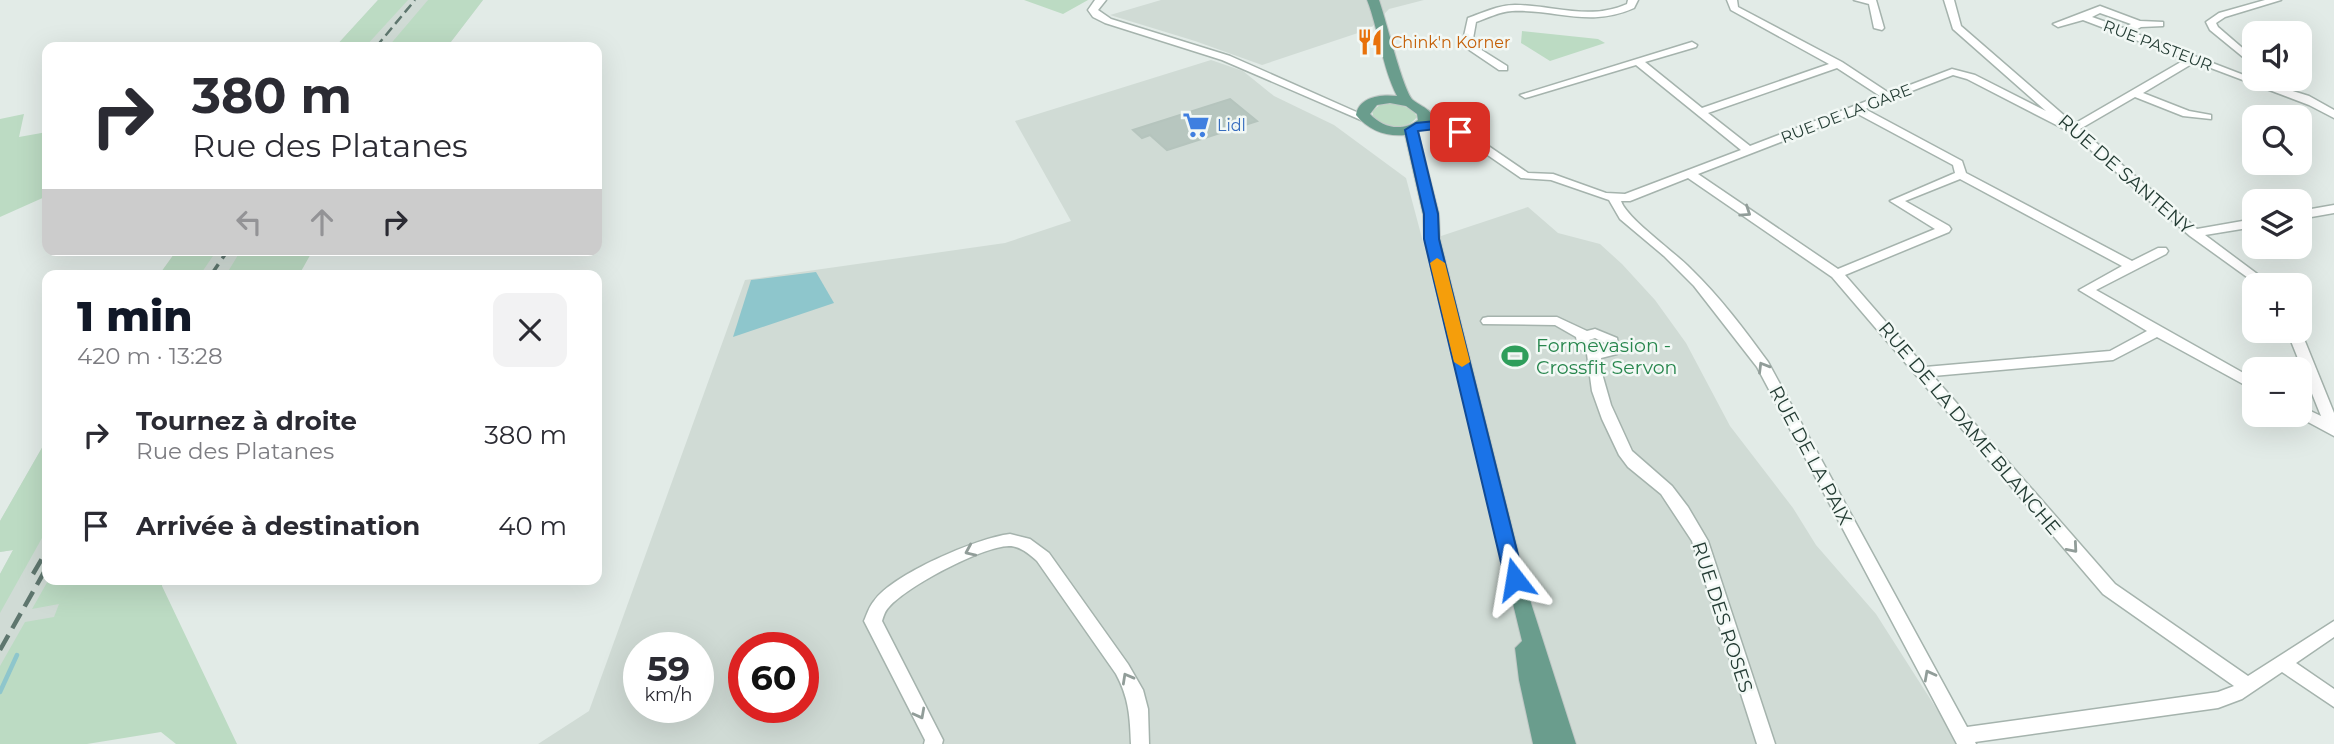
<!DOCTYPE html>
<html lang="fr">
<head>
<meta charset="utf-8">
<style>
  body { margin:0; font-family:Montserrat,sans-serif; background:#f2f2f3; color:#2b2b33; height:100vh; display:flex; flex-direction:column; font-size:26px; white-space:nowrap }
  * { box-sizing:border-box; margin:0 }
  p { font-size:23px; color:#7c7c81 }
  .icon { flex:none; width:38px; height:38px; fill:none; stroke:currentColor; stroke-width:2; stroke-linecap:round; stroke-linejoin:round }
  .map { position:relative; flex:1; overflow:hidden }
  .panel { position:absolute; left:42px; top:270px; width:560px; height:315px; display:flex; flex-direction:column; background:#fff; border-radius:14px; box-shadow:0 7px 28px #0002 }
  .panel>* { flex:none }
  .hud { position:absolute; left:42px; top:42px; width:560px; height:214px; border-radius:14px; box-shadow:0 7px 28px #0002; background:#fff; color:#2b2b33; overflow:hidden }
  .controls { position:absolute; left:2242px; top:21px; display:grid; gap:14px }
  .controls a { display:grid; place-items:center; width:70px; height:70px; border-radius:14px; background:#fff; box-shadow:0 7px 28px #0002; font-size:35px }
  .speed { position:absolute; left:623px; top:632px; display:flex; gap:14px; font-size:35px; font-weight:700; text-align:center }
  .speed>* { display:grid; place-content:center; width:91px; height:91px; border-radius:50%; background:#fff; box-shadow:0 7px 28px #0002; line-height:1 }
  .speed small { font-size:18px; font-weight:400 }
  .speed .limit { border:10px solid #d22; background:#fff; color:#111 }
  .pin { position:absolute; display:grid; place-items:center; width:60px; height:60px; color:#fff; margin:-30px; border-radius:14px; box-shadow:0 4px 10px #0006 }
  .me { position:absolute; width:77px; margin:-38px; rotate:346deg; stroke-linejoin:round; filter:drop-shadow(0 0 5px #0008) }
  .turn { display:flex; align-items:center; gap:24px; height:147px; padding:0 35px; font-size:32px }
  .turn .icon { width:91px; height:91px; stroke-width:2.5 }
  .turn b { display:block; font-size:49px; line-height:60px }
  .lanes { display:flex; align-items:center; height:66px; padding:0 35px; background:#0003; justify-content:center; gap:35px; direction:ltr }
  .lanes .off { opacity:.35 }
  .round { display:grid; place-items:center; flex:none; width:74px; height:74px; border-radius:14px; background:#f2f2f3 }
  .overview { display:flex; align-items:center; justify-content:space-between; height:119px; padding:0 35px }
  h1 { font-size:42px; font-weight:800; line-height:52px; color:#111827 }
  ul { padding:0; list-style:none }
  li { display:flex; align-items:center; gap:21px; height:91px; padding:0 35px }
  li div { flex:1 }
  li b { display:block; font-size:26px }
  li em { font-style:normal }
  .map>svg:first-child { display:block }
  .built { fill:#d0dbd5; fill-rule:evenodd }
  .green { fill:#bcdbc3 }
  .water { fill:#8ec6cc }
  .lines { fill:none; stroke-linecap:round; stroke-linejoin:round }
  .stream { stroke:#8ec6cc; stroke-width:4.5 }
  .building { fill:#b7c6bf; stroke:#b5c4bd; stroke-width:2 }
  .minor-casing { stroke:#a5b3ad; stroke-width:3 }
  .major-casing { stroke:#c1c8c6; stroke-width:2 }
  .minor { fill:#fff; fill-rule:evenodd }
  .major { fill:#6a9d8d; fill-rule:evenodd }
  .rail-far2 { stroke:#5e766e; stroke-width:2.5; stroke-dasharray:10 5; stroke-linecap:butt }
  .rail-far1 { stroke:#5e766e; stroke-width:3.5; stroke-dasharray:13 7; stroke-linecap:butt }
  .rail { stroke:#5e766e; stroke-width:4.5; stroke-dasharray:17 8; stroke-linecap:butt }
  .oneway { stroke:#919d99 }
  .route { fill:#1a73e8; stroke:#114b97; stroke-width:2 }
  .slow { fill:#f59e0b }
  .labels { text-anchor:middle; stroke-width:5; stroke-linejoin:round; paint-order:stroke }
  .far-food-label { font-size:16px; fill:#c56008; stroke:#f2f8f5; text-anchor:start }
  .far-street-label { font-size:16px; fill:#233b33; stroke:#f2f8f5 }
  .far-shop-label { font-size:16px; fill:#366cbe; stroke:#f2f8f5; text-anchor:start }
  .street-label { font-size:19px; fill:#233b33; stroke:#f2f8f5 }
  .leisure-label { font-size:19px; fill:#27864d; stroke:#f2f8f5; text-anchor:start }
</style>
</head>
<body>
<div class="map">
<svg width="2334" height="744" viewBox="0 0 2334 744">
  <rect width="100%" height="100%" fill="#e2ebe7"/>
  <!-- built -->
  <path class="built" d="M378,0H483L447,47H335Z
    M1161,0H1424L1389,9L1370,29L1262,65L1195,41L1110,15Z
    M1211,60L1243,71L1274,96L1334,125L1406,178L1423,242L1528,207L1558,233L1600,244L1622,264L1655,300L1686,343L1730,426L1793,508L1816,545L1876,614L1959,744H538L589,711L745,280L1005,243L1071,221L1015,121ZM639,648H698V707H639ZM744,648H803V707H744Z
    M177,250H289L274,275H159Z
    M47,439V579H97L81,623L25,744H0V574L13,550L0,552V521Z"/>
  <!-- green -->
  <path class="green" d="M378,0H408L365,47H335Z
    M428,0H483L447,47H388Z
    M1024,0H1088L1063,14Z
    M1522,31L1598,39L1605,43L1550,61L1521,43Z
    M1395,103L1413,110L1417,117C1406,132 1387,126 1374,119L1372,111L1380,105Z
    M24,114L19,137L47,132V196L0,217V119Z
    M177,250H217L200,275H159Z
    M241,250H313L299,275H226Z
    M47,439V529L0,613V574L13,550L0,552V521Z
    M49,579H162V586L237,744H176L161,732L87,744H0V666L25,622L54,617L59,604L32,609Z"/>
  <!-- water -->
  <path class="water" d="M816,272L834,303L733,337L751,280Z"/>
  <g class="lines">
    <!-- stream -->
    <path class="stream" d="M0,692L17,655"/>
  </g>
  <!-- building -->
  <path class="building" d="M1230,99L1257,121L1167,150L1150,135L1142,138L1133,130Z"/>
  <g class="lines">
    <!-- minor casing -->
    <g class="minor-casing">
      <path id="minor" d="M1095,0H1106L1098,10L1111,19L1230,56L1370,118L1369,120H1361L1222,60L1105,23L1093,17L1088,10Z
        M1628,0H1638L1634,8C1589,28 1557,9 1512,11C1499,12 1487,18 1476,22L1472,44L1507,66V70H1499L1462,45L1468,18C1483,13 1498,5 1515,5C1553,5 1589,21 1627,4Z
        M1727,0H1737L1738,7L1842,62L1889,93L1952,69L1975,75L2046,111L1953,29L1944,0H1954L1961,26L2074,124L2186,59L2083,20L2058,27L2053,24L2100,6L2140,21L2163,22V26L2141,27L2132,32L2254,79L2309,96L2334,110V118L2309,105L2195,62L2143,93L2189,111L2211,115V119L2183,116L2135,97L2080,129L2197,229L2254,219V227L2205,235L2272,285H2258L2190,236L2070,132L1967,79L1953,75L1865,109L1962,161L1966,173L2132,261L2158,248H2166L2168,251L2166,254L2096,290L2254,379V390L2157,337L2113,360L1933,376L2115,584L2248,676L2334,621V637L2296,663L2334,689V707L2282,672L2242,699L2218,708L1975,742L1976,744H1957L1757,367L1694,286L1664,256L1620,219L1609,200L1551,180L1521,178L1460,136L1419,113L1424,110L1428,111L1468,132L1528,173L1553,174L1606,193L1625,194L1741,150L1636,65L1529,97L1525,98L1520,95L1692,42L1697,45L1696,47L1645,62L1702,108L1829,64L1731,10ZM2100,13L2131,24L2123,28L2092,17ZM1837,68L1880,96L1750,146L1708,113ZM1856,113L1953,165L1955,173L1890,201L1935,229L1838,269L1698,174ZM1688,178L1832,277L2103,594L2234,686L2218,692L1967,727L1768,362C1744,329 1720,297 1691,269C1675,252 1627,219 1621,201H1630ZM1960,179L2122,266L2079,290L2147,331L2110,351L1925,367L1845,275L1949,232L1951,229L1949,226L1905,201Z
        M1854,0H1876L1884,28L1882,30L1874,28L1869,4Z
        M2265,0H2281L2225,17L2216,23L2218,27L2254,58V66L2210,30L2206,22L2219,13Z
        M2334,205V213L2300,219V211Z
        M1488,317H1557L1587,331L1595,329L1617,338L1619,351L1617,354L1601,358L1603,377L1611,405L1632,451L1672,486L1688,507L1708,541L1775,744H1757L1692,541L1661,494L1628,467L1619,455L1602,419L1592,391L1587,354L1578,348L1576,337L1555,325L1483,324L1481,321L1483,318ZM1595,338L1605,343V348L1600,349L1591,345L1589,340Z
        M2300,329L2334,413V436L2295,415H2300V406L2321,416L2287,331Z
        M1010,534L1030,539L1049,553L1128,664L1143,690L1148,709L1149,744H1131C1130,717 1129,698 1116,674L1037,561C1029,554 1020,546 1009,546C981,547 908,586 889,607C885,611 884,615 882,621L943,740L942,744H924L925,740L864,621C867,614 869,607 874,601C893,574 977,538 1010,534Z"/>
    </g>
    <!-- major casing -->
    <g class="major-casing">
      <path id="major" d="M1367,0H1379C1386,19 1403,91 1413,100C1419,105 1426,107 1431,113L1432,121L1418,131L1439,214L1440,239L1531,603L1576,744H1533L1519,680L1515,648L1522,641L1424,239L1423,214L1405,135C1386,137 1368,130 1356,115C1359,96 1382,94 1397,96C1382,67 1379,31 1367,0ZM1390,103L1406,106L1417,114L1418,120C1402,132 1383,128 1370,114L1377,105Z"/>
    </g>
    <!-- minor -->
    <use href="#minor" class="minor"/>
    <!-- major -->
    <use href="#major" class="major"/>
    <!-- rail-far2 -->
    <path class="rail-far2" d="M376,47L415,0"/>
    <!-- rail-far1 -->
    <path class="rail-far1" d="M211,275L228,250"/>
    <!-- rail -->
    <path class="rail" d="M33,574L47,550
      M0,650L47,567"/>
  </g>
  <!-- one-way arrows -->
  <defs><path id="oneway-chevron" d="M-2-3.5L2.5 0L-2 3.5" fill="none" stroke-width="1.6" stroke-linecap="round" stroke-linejoin="round" transform="scale(1.75)"/></defs>
  <g class="oneway">
    <use href="#oneway-chevron" transform="translate(1746 212) rotate(34)"/>
    <use href="#oneway-chevron" transform="translate(1763 367) rotate(-121)"/>
    <use href="#oneway-chevron" transform="translate(2073 548) rotate(49)"/>
    <use href="#oneway-chevron" transform="translate(970 551) rotate(156)"/>
    <use href="#oneway-chevron" transform="translate(1929 675) rotate(-118)"/>
    <use href="#oneway-chevron" transform="translate(1127 678) rotate(-119)"/>
    <use href="#oneway-chevron" transform="translate(920 714) rotate(62)"/>
  </g>
  <!-- route -->
  <path class="route" d="M1436,121L1456,125L1466,132L1460,136L1436,129L1418,131L1438,214L1439,239L1524,579L1521,584L1515,586L1508,584L1505,579L1424,239V214L1405,130L1416,123Z"/>
  <!-- slow -->
  <path class="slow" d="M1437,258L1445,263L1470,362L1462,367L1454,362L1430,263Z"/>
  <!-- icons -->
  <defs>
    <g id="restaurant-bare" transform="scale(2.1)"><path d="M-5-6h1v4h1v-4h1v4h1v-4h1v5L-1.5 .5V6h-2V.5L-5-1ZM5-6V6H3V1.5H1.5Q1.5-4 5-6Z" fill="#e8710a" stroke="#f2f8f5" stroke-width="2.5" paint-order="stroke"/></g>
    <g id="supermarket-bare" transform="scale(2.1)"><path d="M-6-5.5h2.5l.6 2H6L4.5 2H-2.5L-4.4-4H-6ZM-1.5 3.2a1.3 1.3 0 1 0 .1 0ZM3 3.2a1.3 1.3 0 1 0 .1 0Z" fill="#3f7fe0" stroke="#f2f8f5" stroke-width="2.5" paint-order="stroke"/></g>
    <g id="stadium-bare" transform="scale(2.1)"><path d="M0-5a6.5 5 0 1 0 0 10a6.5 5 0 1 0 0-10ZM-3.5-1.8h7v3.6h-7Z" fill="#2e9e5b" stroke="#f2f8f5" stroke-width="2.5" paint-order="stroke"/></g>
  </defs>
  <g fill-rule="evenodd">
    <use href="#restaurant-bare" x="1370" y="42"/>
    <use href="#supermarket-bare" x="1196" y="125"/>
    <use href="#stadium-bare" x="1515" y="356"/>
  </g>
  <g class="labels">
    <!-- far-food labels -->
    <g class="far-food-label">
      <text x="1391" y="48">Chink'n Korner</text>
    </g>
    <!-- far-street labels -->
    <g class="far-street-label">
      <text transform="translate(2158 45) rotate(21)" y="6">RUE PASTEUR</text>
      <text transform="translate(1846 113) rotate(-21)" y="6">RUE DE LA GARE</text>
    </g>
    <!-- far-shop labels -->
    <g class="far-shop-label">
      <text x="1217" y="131">Lidl</text>
    </g>
    <!-- street labels -->
    <g class="street-label">
      <text transform="translate(2126 174) rotate(41)" y="7">RUE DE SANTENY</text>
      <text transform="translate(1970 428) rotate(50)" y="7">RUE DE LA DAME BLANCHE</text>
      <text transform="translate(1811 455) rotate(62)" y="7">RUE DE LA PAIX</text>
      <text transform="translate(1723 617) rotate(72)" y="7">RUE DES ROSES</text>
    </g>
    <!-- leisure labels -->
    <g class="leisure-label">
      <text x="1536" y="352">Formevasion -<tspan x="1536" dy="22">Crossfit Servon</tspan></text>
    </g>
  </g>
</svg>
<div class="controls">
<a><svg class="icon" aria-label="sound" viewBox="0 0 24 24"><path d="M4 9h4l5-4v14l-5-4H4zM17 9q2 3 0 6"/></svg></a>
<a><svg class="icon" aria-label="search" viewBox="0 0 24 24"><circle cx="10" cy="10" r="6"/><path d="M15 15l6 6"/></svg></a>
<a><svg class="icon" aria-label="layers" viewBox="0 0 24 24"><path d="M12 4l9 5-9 5-9-5zM3 14l9 5 9-5"/></svg></a>
<a>+</a>
<a>−</a>
</div>
<div class="speed"><div>59<small>km/h</small></div><div class="limit">60</div></div>
<div class="pin" style="left:1460px;top:132px;background:#d93025"><svg class="icon" aria-label="arrive" viewBox="0 0 24 24"><path d="M6 21V4h12l-3 4 3 4H6"/></svg></div>
<svg class="me" style="left:1515px;top:579px" viewBox="-20 -20 40 40"><path d="M0-17L14 15 0 8-14 15z" fill="#1a73e8" stroke="#fff" stroke-width="4"/></svg>
<div class="hud">
<div class="turn"><svg class="icon" aria-label="right" viewBox="0 0 24 24"><path d="M7 20v-9h11M14 6l5 5-5 5"/></svg><div><b>380 m</b>Rue des Platanes</div></div>
<div class="lanes"><svg class="icon off" aria-label="left" viewBox="0 0 24 24"><path d="M17 20v-9H6M10 6l-5 5 5 5"/></svg><svg class="icon off" aria-label="ahead" viewBox="0 0 24 24"><path d="M12 20V5M6 11l6-6 6 6"/></svg><svg class="icon" aria-label="right" viewBox="0 0 24 24"><path d="M7 20v-9h11M14 6l5 5-5 5"/></svg></div>
</div>
<section class="panel">
<div class="overview"><div><h1>1 min</h1><p>420 m · 13:28</p></div><a class="round"><svg class="icon" aria-label="close" viewBox="0 0 24 24"><path d="M6 6l12 12M18 6L6 18"/></svg></a></div>
<ul>
<li><svg class="icon" aria-label="right" viewBox="0 0 24 24"><path d="M7 20v-9h11M14 6l5 5-5 5"/></svg><div><b>Tournez à droite</b><p>Rue des Platanes</p></div><em>380 m</em></li>
<li><svg class="icon" aria-label="arrive" viewBox="0 0 24 24"><path d="M6 21V4h12l-3 4 3 4H6"/></svg><div><b>Arrivée à destination</b></div><em>40 m</em></li>
</ul>
</section>
</div>
</body>
</html>
